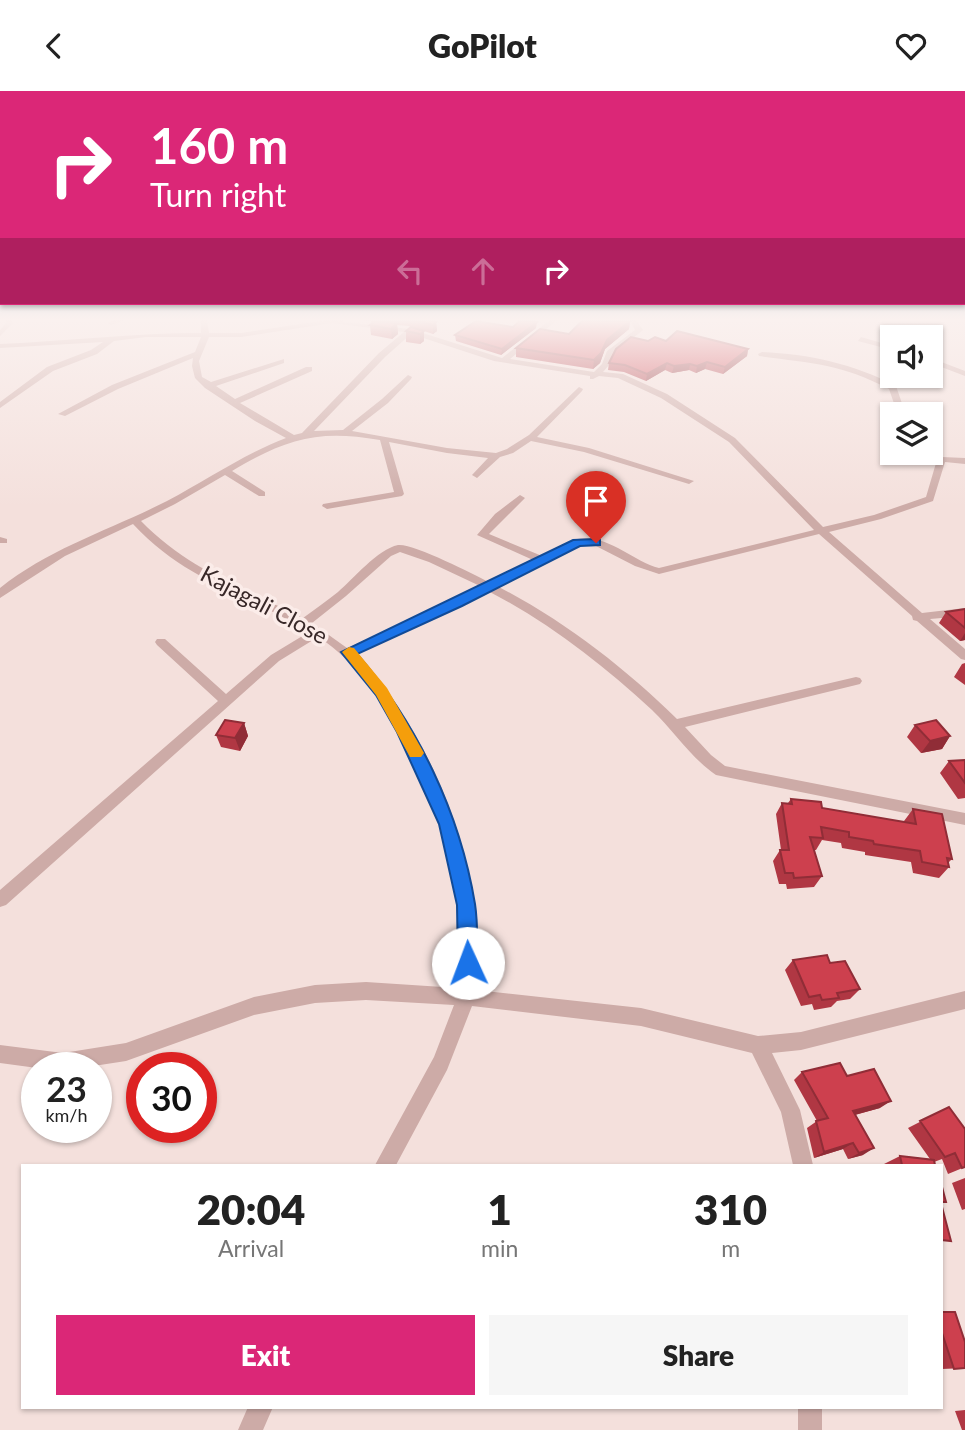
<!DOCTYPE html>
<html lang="en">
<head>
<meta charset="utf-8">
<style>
  body { margin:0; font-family:Lato,sans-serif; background:#f6f6f6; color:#222; height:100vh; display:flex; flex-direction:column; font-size:26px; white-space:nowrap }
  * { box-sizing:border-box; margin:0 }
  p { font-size:23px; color:#767676 }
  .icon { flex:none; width:38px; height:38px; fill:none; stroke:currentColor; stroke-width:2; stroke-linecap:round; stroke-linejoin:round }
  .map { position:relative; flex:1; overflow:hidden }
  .sheet { position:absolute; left:21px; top:1073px; width:922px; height:245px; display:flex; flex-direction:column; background:#fff; border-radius:0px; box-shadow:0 2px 5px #0004 }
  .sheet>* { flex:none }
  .hud { position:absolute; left:0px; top:0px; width:966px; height:214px; box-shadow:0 2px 5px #0004; background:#db2777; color:#fff; overflow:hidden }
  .controls { position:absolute; left:880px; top:234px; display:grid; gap:14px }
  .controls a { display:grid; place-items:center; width:63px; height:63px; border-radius:0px; background:#fff; box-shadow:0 2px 5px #0004; font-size:35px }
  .speed { position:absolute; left:21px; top:961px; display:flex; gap:14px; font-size:35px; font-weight:700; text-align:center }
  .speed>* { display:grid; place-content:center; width:91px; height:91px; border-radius:50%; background:#fff; box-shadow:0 2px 5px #0004; line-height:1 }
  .speed small { font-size:18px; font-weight:400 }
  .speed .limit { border:10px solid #d22; background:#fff; color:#111 }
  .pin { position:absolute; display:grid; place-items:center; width:60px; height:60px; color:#fff; margin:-72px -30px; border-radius:50% 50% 50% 0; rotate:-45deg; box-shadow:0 0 7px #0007 }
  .pin .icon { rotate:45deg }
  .me { position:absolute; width:77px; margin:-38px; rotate:358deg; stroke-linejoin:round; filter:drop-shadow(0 0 5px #0008) }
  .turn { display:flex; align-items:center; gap:24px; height:147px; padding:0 35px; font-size:32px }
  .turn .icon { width:91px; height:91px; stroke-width:2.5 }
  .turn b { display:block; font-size:49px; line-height:60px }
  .lanes { display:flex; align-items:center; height:66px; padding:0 35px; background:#0003; justify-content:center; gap:35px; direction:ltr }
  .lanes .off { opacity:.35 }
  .eta { display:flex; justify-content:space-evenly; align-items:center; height:119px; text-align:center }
  .eta b { font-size:42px; font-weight:800; line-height:49px }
  .action { display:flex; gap:14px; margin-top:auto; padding:14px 35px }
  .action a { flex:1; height:80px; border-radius:0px; background:#db2777; color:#fff; font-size:28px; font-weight:800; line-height:80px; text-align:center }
  .action a+a { background:#f6f6f6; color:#222 }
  header { display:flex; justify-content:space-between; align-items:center; height:91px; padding:0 35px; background:#fff; font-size:32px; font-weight:800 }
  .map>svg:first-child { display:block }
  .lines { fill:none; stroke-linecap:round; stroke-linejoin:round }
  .street { fill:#cdaba7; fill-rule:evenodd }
  .wall { fill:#b03743 }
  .shaded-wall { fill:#902d37 }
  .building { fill:#cd404e; stroke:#902d37; stroke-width:2 }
  .route { fill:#1a73e8; stroke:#114b97; stroke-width:2 }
  .slow { fill:#f59e0b }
  .labels { text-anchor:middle; stroke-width:7; stroke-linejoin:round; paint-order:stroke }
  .street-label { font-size:23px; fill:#382828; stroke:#fbece9 }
</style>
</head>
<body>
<header><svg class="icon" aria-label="back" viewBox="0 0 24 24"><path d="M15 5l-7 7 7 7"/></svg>GoPilot<svg class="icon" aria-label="heart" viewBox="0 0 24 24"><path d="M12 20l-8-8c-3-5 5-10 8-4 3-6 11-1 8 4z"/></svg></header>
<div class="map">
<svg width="965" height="1339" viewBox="0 0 965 1339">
  <rect width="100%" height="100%" fill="#f4e0dc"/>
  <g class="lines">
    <!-- street -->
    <path class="street" d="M6,229H12L13,232L0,245V239L6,232Z
      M114,229H125L111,234L108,232Z
      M201,229H207L209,242H241L327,229H344L343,231L410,238L502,267L550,229H557L510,268L594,281L602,273L607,260L635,239L630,229H636L643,239L613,263L609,274L603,281L623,283L667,303L735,347L823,436L874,424L926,406L936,372L931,362V351L934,352L942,366L965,367V373L945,371L933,410L881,428L829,441L922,522L965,517V525L930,528L965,558V569L961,568L917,530L913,529L912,525L819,443L659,483L635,475L596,455L580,454L497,495C563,529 624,576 677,628L856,586L860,587L862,590L860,593L856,594L685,636L711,664L725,675L965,722V734L716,684C691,667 674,640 652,619C603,574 548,531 488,500L408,540L355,563C371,576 384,595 396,613C451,694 486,800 476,899L641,917L758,945L801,941L965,900V918L801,959L772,962L800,1019L813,1074H793L781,1021L752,962L641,935L472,915L447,979L396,1074H375L434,966L454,914L366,909L315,912L254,924L126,970L87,976L37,977L0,972V954L63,962L126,952L254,906L315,894L366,891L458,897C461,871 461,842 458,816C449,731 394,593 318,546L279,570L6,814L0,816V799L218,610L157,554L155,551L157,548H165L226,603L271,564L309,541C246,502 187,491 133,433L65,465L0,507V497C50,457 110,439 167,410C207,389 244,363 286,347L255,330L205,297L195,287L192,275L193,267L118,298L65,325L58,323L112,294L195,261L201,246H146L114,250L97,263L53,280L0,317V311L47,276L91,259L103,251L0,257V253C67,250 134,242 201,242ZM332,232L404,241L379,262L302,342L294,344L240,312L312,280V276H306L235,308L216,295L284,272V268L211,291L202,286L199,270L209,246H241ZM411,243L494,270L590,285V288H593L599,285L618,287L661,307L729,351L814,439L659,477C632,470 607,442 577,448C565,451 553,459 542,465L489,443L525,407L520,404L495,423L477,444L533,469L489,491C473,483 413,452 398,454C378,458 353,488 338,501C327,510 315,518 303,527C244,498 188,478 141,430L175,413L225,384L259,405H265V401L232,380C286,348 317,338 380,349L394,401L323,413L322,415L327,418L402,405L404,403L389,351L447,362L488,367L472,384L477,387L500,366L513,362L531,350L584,361L689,393L694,390L589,357L537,346L582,300L583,298L579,296L529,344L507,358L496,362L447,357L352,340L388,312L411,288L412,286L408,284L382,308L343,339L314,340L385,266ZM400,461L429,471L480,495L400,534L347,557L312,532L346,505L391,465Z
      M861,246L892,255V259L858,250Z
      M762,261C809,263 854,273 896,295L906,324H898L889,298C842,273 811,272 759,265L758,263Z
      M931,267L965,280V285L931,272Z
      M0,446L7,448V452H0Z
      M248,1316H273L263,1339H238Z
      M798,1316H822V1339H798Z"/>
  </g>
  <!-- wall -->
  <path class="wall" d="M361,229H430L436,231L437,240L433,243L424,240V250L420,253L406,251V240L410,235L397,234L398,243L392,248L371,244L370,234L371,233V230Z
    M630,230L629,238L605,258L600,272L593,278L516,266V257L569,243Z
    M513,236L536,237L501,264L456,250L455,244Z
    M648,250H666L748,258L747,265L723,283L705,278L696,282L689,279L672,282L665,279L646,290L624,281L608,279L609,272Z
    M965,518V549L960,550L939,532L946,521Z
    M965,572V594L954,586L962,573Z
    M244,632L248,645L240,660L221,656L216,644Z
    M915,634L950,645L942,658L921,662L907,646Z
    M965,669V707L958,708L940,682L949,670Z
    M791,708L822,717L905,731L904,730L913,718L952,768L948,772L949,776L939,787L913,782L911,771L865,764V761L842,757L841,752L822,749L816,759H814L822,785L814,796L787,798L786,793H779L773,770L780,759H781L776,723L782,712H788Z
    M793,869L830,872L860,898L850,908L837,910L831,916L814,919L812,913L801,915L785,879Z
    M802,981L847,985L880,1017L855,1024L863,1064L848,1068L843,1058L814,1067L807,1037L817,1030L794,989Z
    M949,1016L965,1076L948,1083L942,1068L934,1071L935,1074H882L900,1065L930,1068L908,1037Z
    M965,1087V1118L962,1119L952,1092Z
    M942,1221L965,1277L942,1278Z
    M965,1319V1339H962L955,1320Z"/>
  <!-- shaded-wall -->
  <path class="shaded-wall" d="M630,230L629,238L605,258L600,272L593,278L594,269L607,249Z
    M436,231L437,240L433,243V234Z
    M537,231L536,237L501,264L502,258Z
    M397,232L398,243L392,248L391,238Z
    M424,240V250L420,253V243Z
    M748,258L747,265L723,283L725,276Z
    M707,271L705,278L696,282L697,275Z
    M667,272L665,279L646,290L647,283Z
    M690,273L689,279L672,282L674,275Z
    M965,542V549L960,550Z
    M244,632L248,645L240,660L235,647Z
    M950,645L942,658L921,662L930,650Z
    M891,1010L880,1017L843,1027L853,1020Z
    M853,1052L843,1058L814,1067L824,1061Z
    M874,1057L863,1064L848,1068L859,1062Z"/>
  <!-- building -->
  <path class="building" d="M416,229H430L436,231L433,234Z
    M521,229L537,231L502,258L455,244L476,230L513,236Z
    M583,229L630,230L607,249L601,262L594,269L516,257L540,238L569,243Z
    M371,230L397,232L391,238L370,234L374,231Z
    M411,236L424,240L420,243L406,240Z
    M677,240L748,258L725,276L707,271L697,275L690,273L674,275L667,272L647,283L625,274L609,272L616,258L631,246L648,250L655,246L666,250Z
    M965,518V537L946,521Z
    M225,629L244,632L235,647L216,644Z
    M936,629L950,645L930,650L915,634Z
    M965,669V692L949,670Z
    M791,708L821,711L822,717L916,733L913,718L942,723L952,768L947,767L949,776L922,771L920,760L874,753L873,750L849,746V741L821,736L823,747L810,746L822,785L794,787L793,782H785L780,759H789L782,712L792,713Z
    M827,864L830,872L845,870L860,898L837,902L839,907L822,909L820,904L809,906L793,869Z
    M840,972L847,985L874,978L891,1010L853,1020L874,1057L859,1062L853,1052L824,1061L816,1030L828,1027L802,981Z
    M949,1016L965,1038V1076L962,1077L955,1062L945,1066L920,1030Z
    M900,1065L934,1069L935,1074H902Z
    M942,1096L946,1111H942Z
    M942,1116L951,1150L942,1149Z
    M942,1221H955L965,1251V1277L954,1278L942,1242Z"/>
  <!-- sky -->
  <linearGradient id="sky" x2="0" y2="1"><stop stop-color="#7bb4cc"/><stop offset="0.55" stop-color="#faf1ef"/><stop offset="1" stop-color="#faf1ef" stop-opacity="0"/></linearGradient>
  <rect width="965" height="416" fill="url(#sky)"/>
  <!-- route -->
  <path class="route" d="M596,448L600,449V454L580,455L462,515L357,563C417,632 460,722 475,813C478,832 477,853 478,872L475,878L468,881L461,878L458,872L457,814L439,733L397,641L376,604L341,561L573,449Z"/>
  <!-- slow -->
  <path class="slow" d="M349,556L354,557L387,597L424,662L421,666H410L376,604L342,561Z"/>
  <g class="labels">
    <!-- street labels -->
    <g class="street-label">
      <text transform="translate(264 514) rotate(28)" y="8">Kajagali Close</text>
    </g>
  </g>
</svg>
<div class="controls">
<a><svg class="icon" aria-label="sound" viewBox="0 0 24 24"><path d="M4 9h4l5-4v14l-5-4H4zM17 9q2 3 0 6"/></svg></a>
<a><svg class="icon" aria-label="layers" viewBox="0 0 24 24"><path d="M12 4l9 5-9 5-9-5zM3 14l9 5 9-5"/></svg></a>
</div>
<div class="speed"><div>23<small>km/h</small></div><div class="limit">30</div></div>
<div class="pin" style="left:596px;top:452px;background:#d93025"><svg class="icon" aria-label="arrive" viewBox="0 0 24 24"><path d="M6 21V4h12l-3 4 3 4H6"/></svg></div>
<svg class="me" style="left:468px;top:872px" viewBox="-20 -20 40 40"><circle r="19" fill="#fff"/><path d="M0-13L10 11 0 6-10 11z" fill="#1a73e8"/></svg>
<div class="hud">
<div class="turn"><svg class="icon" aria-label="right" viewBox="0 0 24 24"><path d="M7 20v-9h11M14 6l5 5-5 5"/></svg><div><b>160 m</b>Turn right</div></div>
<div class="lanes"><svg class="icon off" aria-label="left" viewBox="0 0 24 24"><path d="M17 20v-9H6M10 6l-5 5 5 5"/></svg><svg class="icon off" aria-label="ahead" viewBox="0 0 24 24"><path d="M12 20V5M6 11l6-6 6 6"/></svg><svg class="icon" aria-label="right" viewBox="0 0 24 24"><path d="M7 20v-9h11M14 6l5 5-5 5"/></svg></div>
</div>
<section class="sheet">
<div class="eta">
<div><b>20:04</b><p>Arrival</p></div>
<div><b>1</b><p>min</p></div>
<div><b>310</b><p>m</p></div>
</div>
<div class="action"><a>Exit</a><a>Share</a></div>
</section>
</div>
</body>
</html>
